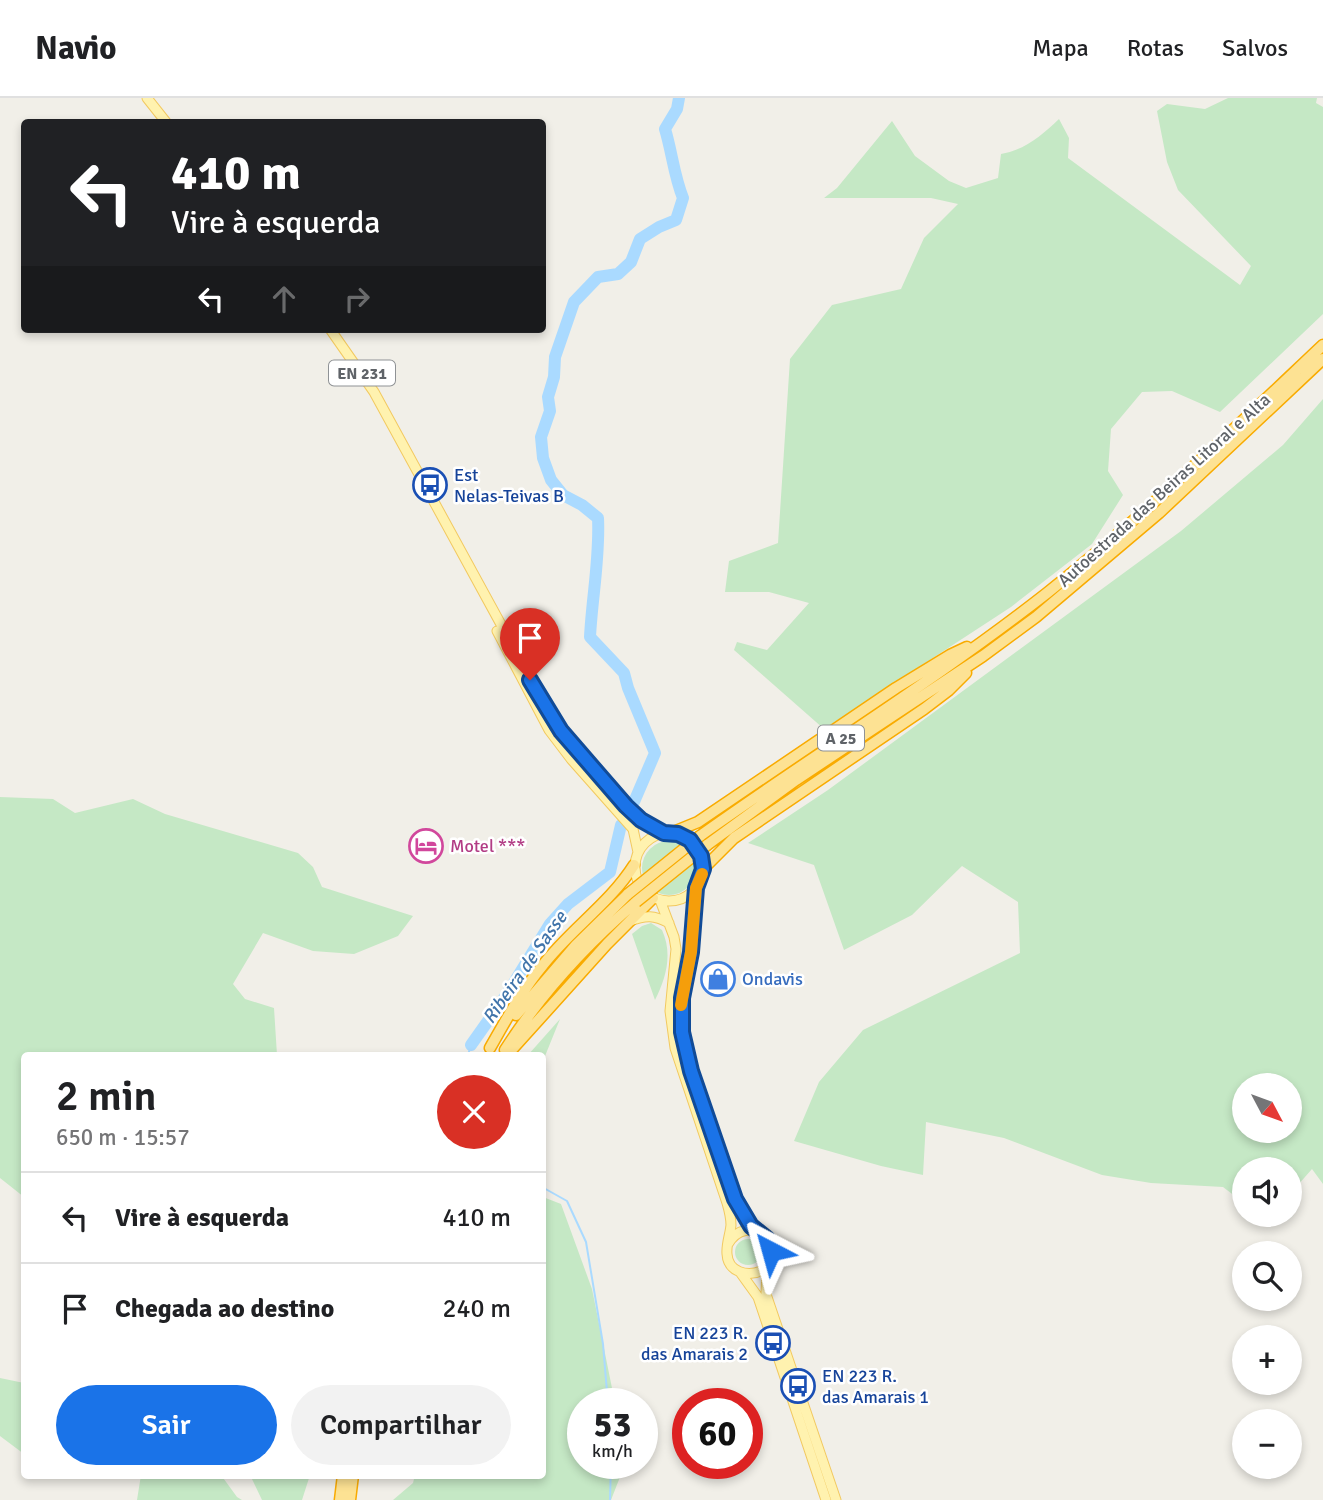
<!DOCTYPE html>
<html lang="pt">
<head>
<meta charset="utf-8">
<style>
  body { margin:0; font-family:Signika,sans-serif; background:#f2f2f2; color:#202124; height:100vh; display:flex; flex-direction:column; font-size:26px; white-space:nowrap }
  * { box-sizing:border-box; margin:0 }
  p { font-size:23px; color:#757577 }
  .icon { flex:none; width:38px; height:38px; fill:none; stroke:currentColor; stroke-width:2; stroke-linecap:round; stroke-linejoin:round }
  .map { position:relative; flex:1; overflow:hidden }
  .sheet { position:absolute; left:21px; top:954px; width:525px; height:427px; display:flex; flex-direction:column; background:#fff; border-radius:7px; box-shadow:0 4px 10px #0003 }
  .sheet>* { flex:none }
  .top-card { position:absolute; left:21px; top:21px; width:525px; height:214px; border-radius:7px; box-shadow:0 4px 10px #0003; background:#202124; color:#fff; overflow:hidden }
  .needle { width:46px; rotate:131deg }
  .tools { position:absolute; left:1232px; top:975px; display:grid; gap:14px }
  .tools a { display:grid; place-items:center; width:70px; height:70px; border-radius:50%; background:#fff; box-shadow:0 4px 10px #0003; font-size:35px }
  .speed { position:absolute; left:567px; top:1290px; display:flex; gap:14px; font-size:35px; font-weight:700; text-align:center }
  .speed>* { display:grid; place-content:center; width:91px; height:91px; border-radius:50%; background:#fff; box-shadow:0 4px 10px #0003; line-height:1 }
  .speed small { font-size:18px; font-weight:400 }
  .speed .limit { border:10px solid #d22; background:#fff; color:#111 }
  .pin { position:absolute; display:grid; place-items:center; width:60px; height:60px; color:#fff; margin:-72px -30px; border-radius:50% 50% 50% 0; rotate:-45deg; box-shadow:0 0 7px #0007 }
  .pin .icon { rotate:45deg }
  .me { position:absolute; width:77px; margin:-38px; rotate:321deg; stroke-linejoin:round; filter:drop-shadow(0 0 5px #0008) }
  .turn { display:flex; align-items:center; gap:24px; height:147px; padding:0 35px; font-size:32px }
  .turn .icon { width:91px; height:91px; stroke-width:2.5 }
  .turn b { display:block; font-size:49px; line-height:60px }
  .lanes { display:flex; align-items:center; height:66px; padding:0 35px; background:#0003; justify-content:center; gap:35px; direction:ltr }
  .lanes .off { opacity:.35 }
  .round { display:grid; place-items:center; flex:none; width:74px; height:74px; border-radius:37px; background:#f2f2f2 }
  .summary { display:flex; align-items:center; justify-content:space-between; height:119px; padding:0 35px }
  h1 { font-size:42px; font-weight:600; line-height:52px }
  .primary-button { display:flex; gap:14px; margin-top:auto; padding:14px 35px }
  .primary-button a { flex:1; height:80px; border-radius:42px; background:#1a73e8; color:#fff; font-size:28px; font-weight:600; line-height:80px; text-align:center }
  .primary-button a+a { background:#f2f2f2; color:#202124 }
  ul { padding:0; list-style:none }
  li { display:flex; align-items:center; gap:21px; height:91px; padding:0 35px; border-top:2px solid #e0e0e0 }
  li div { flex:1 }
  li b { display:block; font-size:26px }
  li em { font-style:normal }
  header { display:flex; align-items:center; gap:42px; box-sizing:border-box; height:98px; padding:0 35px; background:#fff; border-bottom:2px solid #e0e0e0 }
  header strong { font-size:33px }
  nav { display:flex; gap:38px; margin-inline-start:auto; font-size:24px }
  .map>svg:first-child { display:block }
  .green { fill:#c5e8c5; fill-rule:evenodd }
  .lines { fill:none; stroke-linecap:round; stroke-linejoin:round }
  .stream { stroke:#aadaff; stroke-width:2 }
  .river { stroke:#aadaff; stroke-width:12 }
  .primary-casing { stroke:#f2c960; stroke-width:11 }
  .motorway-casing { stroke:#f9ab00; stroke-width:13 }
  .primary { stroke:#fff2af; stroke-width:9 }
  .motorway { stroke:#fde293; stroke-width:10 }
  .motorway-bridge-casing { stroke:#f9ab00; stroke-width:13; stroke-linecap:butt }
  .motorway-bridge { stroke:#fde293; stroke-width:10 }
  .route-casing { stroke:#114b97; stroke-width:18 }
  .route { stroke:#1a73e8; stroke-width:12 }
  .slow { stroke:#f59e0b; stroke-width:12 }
  .labels { text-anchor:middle; stroke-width:5; stroke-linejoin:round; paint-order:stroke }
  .shield { fill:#fff; stroke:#8f9295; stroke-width:2 }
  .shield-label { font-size:16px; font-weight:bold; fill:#5f6368 }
  .transit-label { font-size:18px; fill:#164399; stroke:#fff; text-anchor:start }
  .street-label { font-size:18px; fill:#5f6368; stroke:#fff }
  .hotel-label { font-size:18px; fill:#b23c85; stroke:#fff; text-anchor:start }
  .shop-label { font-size:18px; fill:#366cbe; stroke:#fff; text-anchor:start }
  .water-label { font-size:19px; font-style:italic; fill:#4174aa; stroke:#fff }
</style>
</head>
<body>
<header>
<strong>Navio</strong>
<nav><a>Mapa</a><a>Rotas</a><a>Salvos</a></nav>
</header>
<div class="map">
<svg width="1323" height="1402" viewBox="0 0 1323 1402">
  <rect width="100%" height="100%" fill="#f1efe8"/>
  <!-- green -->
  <path class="green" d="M1228,0H1317L1316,5L1323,9V216L1220,314L1172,293L1142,294L1111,331L1108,373L1123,397L1092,446L1011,509L824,631L734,552L737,544L767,552L809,505L769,494H725L729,463L778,445L790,261L832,207L901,191L924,140L958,106L931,100H824L837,90L892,23L915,58L949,83L966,90L998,80L1001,56C1025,52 1042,37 1059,21L1069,40L1068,60L1240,187L1251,168L1178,92L1167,64L1157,13L1167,6L1205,11Z
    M1323,301V1086L1312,1071L1290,1096V1071H1244V1105L1223,1089L1151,1085L1102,1077L1004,1040L926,1024L923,1077L881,1068L794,1043L819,984L863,932L1020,855L1018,804L962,768L912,817L844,852L814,767L748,745L828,692L1181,433L1283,347ZM1244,987H1290V1032H1244Z
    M0,699L53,701L75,715L133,701L165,716L298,755L313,769L322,789L413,818L398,838L354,856L313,853L263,835L233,886L245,901L274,910L277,957H24V1099L0,1080Z
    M642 770a27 27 0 1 1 54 0a27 27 0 1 1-54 0Z
    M651,825L662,832C673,856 666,880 655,902L632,836L642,828Z
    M560,921L543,963L542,957H528Z
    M543,1099L561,1106L592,1191L615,1305L583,1306V1365H620V1379L611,1402H393L413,1385L415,1377H542Z
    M735 1154a13 13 0 1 1 26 0a13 13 0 1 1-26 0Z
    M0,1280L24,1285V1356L0,1338Z
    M141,1377H221L237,1399L242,1402H137Z
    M254,1377H310L302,1402H262L252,1381Z"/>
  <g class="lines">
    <!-- stream -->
    <path class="stream" d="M468,957L471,947
      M542,1089L567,1103L586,1144L603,1246L608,1306
      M610,1402L611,1365"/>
    <!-- river -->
    <path class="river" d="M634,704L655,655L628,590L624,575L590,539C592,499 600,460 598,420L582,407L563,397L551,382L543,360L541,339L550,313L548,299L554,279L555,259L574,204L598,179L618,176L631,164L640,141L659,129L676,122L683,100C674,78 672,54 665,31L677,11L679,0
      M471,947L507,896L550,826L568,806L610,774L621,727"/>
    <!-- primary casing -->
    <g class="primary-casing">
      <path id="primary" d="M147,0L166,24
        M330,231L374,294L551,618C571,649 612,700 641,721C648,726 657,730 664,735
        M497,533L549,632L571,661L633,731L638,754
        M635 769a34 34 0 1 1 68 0a34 34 0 1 1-68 0Z
        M696,790L691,854L682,900V934L691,973L735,1101L745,1119L756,1133
        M660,802L674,839L676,851L670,913L675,950L727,1105C729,1112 731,1119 731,1127C730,1137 726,1147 727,1156C728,1174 747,1179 761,1173C790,1146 747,1113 728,1146
        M630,823C646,817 654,817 669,825
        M767,1168L766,1196L836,1402
        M740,1174L758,1199L826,1402"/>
    </g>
    <!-- motorway casing -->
    <g class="motorway-casing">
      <path id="motorway" d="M671,735L698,724L896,590L950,557L967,549
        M700,738C815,656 936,582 1047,495C1144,418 1233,332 1323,247
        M707,747L796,682L983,558L1036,519L1159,415L1323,261
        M703,771L734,740L924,611L949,592L966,575
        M516,917L576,847L628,796
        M490,950C506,922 522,892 543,867C571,831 610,805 634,767
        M505,952C540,897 587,846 636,804
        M507,957L607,846L653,800
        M340,1402L343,1377
        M350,1402L353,1377"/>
    </g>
    <!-- primary -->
    <use href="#primary" class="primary"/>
    <!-- motorway -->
    <use href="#motorway" class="motorway"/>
    <!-- motorway-bridge casing -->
    <g class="motorway-bridge-casing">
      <path id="motorway-bridge" d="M628,796L700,738
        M636,804L707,747"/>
    </g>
    <!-- motorway-bridge -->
    <use href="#motorway-bridge" class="motorway-bridge"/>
  </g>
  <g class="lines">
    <!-- route casing -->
    <g class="route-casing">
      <path id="route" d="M530,582L561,633L626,708L641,722L664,735L678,736L690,742L701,758L703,771L696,790L691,854L682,900V934L691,973L735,1101L751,1128L767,1141L771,1153"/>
    </g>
    <!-- route -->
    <use href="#route" class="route"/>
    <!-- slow -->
    <path class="slow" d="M681,907L691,854L696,790L702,776"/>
  </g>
  <!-- icons -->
  <defs>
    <g id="bus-ring" transform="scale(1.75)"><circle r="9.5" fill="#fff" stroke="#1a4fb4" stroke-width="1.5"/><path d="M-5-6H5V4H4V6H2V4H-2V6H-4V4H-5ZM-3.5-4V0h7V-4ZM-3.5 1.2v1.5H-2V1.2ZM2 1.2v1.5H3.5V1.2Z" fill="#1a4fb4"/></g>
    <g id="hotel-ring" transform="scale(1.75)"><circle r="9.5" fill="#fff" stroke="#d1479c" stroke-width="1.5"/><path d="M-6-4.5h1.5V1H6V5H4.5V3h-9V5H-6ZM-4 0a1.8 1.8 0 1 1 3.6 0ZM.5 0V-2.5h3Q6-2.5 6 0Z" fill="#d1479c"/></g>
    <g id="shop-ring" transform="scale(1.75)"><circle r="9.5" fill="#fff" stroke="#3f7fe0" stroke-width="1.5"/><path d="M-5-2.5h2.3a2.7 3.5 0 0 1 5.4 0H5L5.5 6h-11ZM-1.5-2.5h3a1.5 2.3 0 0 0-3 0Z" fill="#3f7fe0"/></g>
  </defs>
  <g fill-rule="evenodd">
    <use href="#bus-ring" x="430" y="387"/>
    <use href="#hotel-ring" x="426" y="748"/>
    <use href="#shop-ring" x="718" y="881"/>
    <use href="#bus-ring" x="773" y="1245"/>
    <use href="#bus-ring" x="798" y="1288"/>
  </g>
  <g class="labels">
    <!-- shield labels -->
    <g class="shield">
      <rect x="329" y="262.5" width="66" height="25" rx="5"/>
      <rect x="818" y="627.5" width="46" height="25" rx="5"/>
    </g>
    <g class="shield-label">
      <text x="362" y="281">EN 231</text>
      <text x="841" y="646">A 25</text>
    </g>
    <!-- transit labels -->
    <g class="transit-label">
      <text x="454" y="383">Est<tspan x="454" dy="21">Nelas-Teivas B</tspan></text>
      <text x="748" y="1241" text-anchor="end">EN 223 R.<tspan x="748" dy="21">das Amarais 2</tspan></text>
      <text x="822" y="1284">EN 223 R.<tspan x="822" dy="21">das Amarais 1</tspan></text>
    </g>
    <!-- street labels -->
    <g class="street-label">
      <text transform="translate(1164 392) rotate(-42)" y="6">Autoestrada das Beiras Litoral e Alta</text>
    </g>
    <!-- hotel labels -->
    <g class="hotel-label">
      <text x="450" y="754">Motel ***</text>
    </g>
    <!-- shop labels -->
    <g class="shop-label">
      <text x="742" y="887">Ondavis</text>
    </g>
    <!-- water labels -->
    <g class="water-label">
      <text transform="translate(524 869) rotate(-55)" y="7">Ribeira de Sasse</text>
    </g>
  </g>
</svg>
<div class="tools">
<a><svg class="needle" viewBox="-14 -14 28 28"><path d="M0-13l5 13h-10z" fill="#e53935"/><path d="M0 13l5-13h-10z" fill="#757577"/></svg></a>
<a><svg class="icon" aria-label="sound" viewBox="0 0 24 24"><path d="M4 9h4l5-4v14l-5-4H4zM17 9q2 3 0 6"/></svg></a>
<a><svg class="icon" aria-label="search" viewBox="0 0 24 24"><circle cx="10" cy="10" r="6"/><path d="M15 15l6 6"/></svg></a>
<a>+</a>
<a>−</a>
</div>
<div class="speed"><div>53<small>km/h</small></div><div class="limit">60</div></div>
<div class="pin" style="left:530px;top:582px;background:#d93025"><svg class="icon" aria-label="arrive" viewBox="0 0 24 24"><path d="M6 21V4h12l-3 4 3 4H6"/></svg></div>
<svg class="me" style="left:771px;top:1153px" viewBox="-20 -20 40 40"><path d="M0-17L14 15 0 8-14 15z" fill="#1a73e8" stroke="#fff" stroke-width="4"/></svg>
<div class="top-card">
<div class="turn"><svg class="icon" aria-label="left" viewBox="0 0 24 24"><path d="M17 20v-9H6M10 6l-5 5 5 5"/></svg><div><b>410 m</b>Vire à esquerda</div></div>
<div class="lanes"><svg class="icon" aria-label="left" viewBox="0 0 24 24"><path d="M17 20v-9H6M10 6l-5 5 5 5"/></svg><svg class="icon off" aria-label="ahead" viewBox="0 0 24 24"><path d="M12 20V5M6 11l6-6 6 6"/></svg><svg class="icon off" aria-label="right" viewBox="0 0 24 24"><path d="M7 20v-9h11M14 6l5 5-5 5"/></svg></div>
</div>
<section class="sheet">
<div class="summary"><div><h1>2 min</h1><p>650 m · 15:57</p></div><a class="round" style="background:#d93025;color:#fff"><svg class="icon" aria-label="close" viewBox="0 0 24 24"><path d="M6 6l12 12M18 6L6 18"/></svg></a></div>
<ul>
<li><svg class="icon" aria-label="left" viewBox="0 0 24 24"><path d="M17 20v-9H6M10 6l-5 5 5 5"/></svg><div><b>Vire à esquerda</b></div><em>410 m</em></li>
<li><svg class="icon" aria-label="arrive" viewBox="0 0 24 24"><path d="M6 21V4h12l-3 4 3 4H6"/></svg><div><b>Chegada ao destino</b></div><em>240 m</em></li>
</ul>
<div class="primary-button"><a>Sair</a><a>Compartilhar</a></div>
</section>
</div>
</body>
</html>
